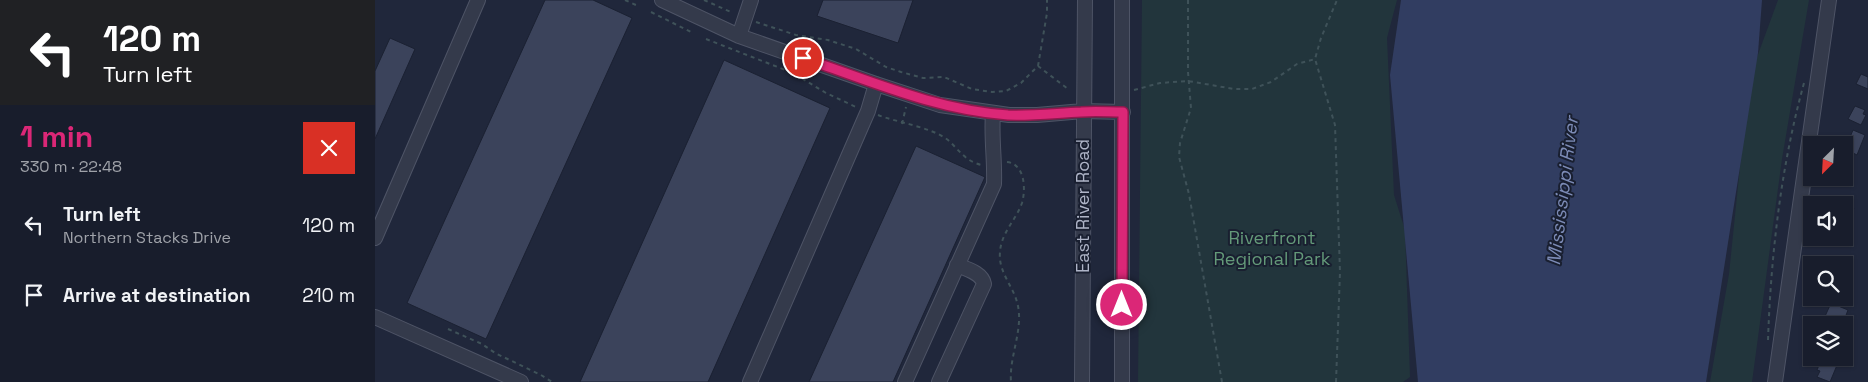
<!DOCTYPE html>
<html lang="en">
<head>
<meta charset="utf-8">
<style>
  body { margin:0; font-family:"Space Grotesk",sans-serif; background:#212634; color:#f1f3f6; height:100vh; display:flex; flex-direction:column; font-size:19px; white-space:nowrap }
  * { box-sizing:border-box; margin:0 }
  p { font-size:16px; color:#9fa2a9 }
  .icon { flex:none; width:28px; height:28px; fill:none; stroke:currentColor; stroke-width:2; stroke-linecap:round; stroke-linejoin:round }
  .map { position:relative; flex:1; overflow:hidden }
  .sheet { display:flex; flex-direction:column; background:#181d2c; width:375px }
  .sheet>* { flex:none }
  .guide { background:#202124; color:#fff; overflow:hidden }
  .needle { width:32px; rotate:204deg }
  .tools { position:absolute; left:1428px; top:136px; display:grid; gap:10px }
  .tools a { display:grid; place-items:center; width:50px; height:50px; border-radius:0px; background:#181d2c; box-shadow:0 1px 4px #0004,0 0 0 1px #363b48; font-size:25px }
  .pin { position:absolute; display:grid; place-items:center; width:42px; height:42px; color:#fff; margin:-21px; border:2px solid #fff; border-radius:50%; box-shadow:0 1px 5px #0007 }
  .me { position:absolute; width:55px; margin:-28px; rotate:0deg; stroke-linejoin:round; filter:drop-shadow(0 0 4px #0008) }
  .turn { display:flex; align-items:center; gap:18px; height:105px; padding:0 20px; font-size:22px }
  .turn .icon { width:65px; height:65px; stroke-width:2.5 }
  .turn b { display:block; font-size:35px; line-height:42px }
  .round { display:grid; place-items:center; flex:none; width:52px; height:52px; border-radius:0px; background:#212634 }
  .overview { display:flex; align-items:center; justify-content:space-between; height:85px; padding:0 20px }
  h1 { font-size:30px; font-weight:800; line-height:38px; color:#db2777 }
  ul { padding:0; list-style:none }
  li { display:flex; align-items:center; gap:15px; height:70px; padding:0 20px }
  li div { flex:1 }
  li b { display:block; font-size:19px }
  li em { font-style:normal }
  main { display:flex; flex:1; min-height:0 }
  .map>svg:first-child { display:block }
  .green { fill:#22353c }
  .water { fill:#313d61 }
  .building { fill:#3b435b; stroke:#1b2132 }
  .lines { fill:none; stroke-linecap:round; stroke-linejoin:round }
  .minor-casing { stroke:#4e5466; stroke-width:16 }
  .path { stroke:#3f5259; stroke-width:2; stroke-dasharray:4 4; stroke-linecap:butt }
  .minor { stroke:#343a4b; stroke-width:14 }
  .route-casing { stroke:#8e194d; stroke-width:12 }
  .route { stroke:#db2777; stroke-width:9 }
  .labels { text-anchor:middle; stroke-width:4; stroke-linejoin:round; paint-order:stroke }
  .street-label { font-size:18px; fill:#aeb4c7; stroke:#191f30 }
  .park-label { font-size:18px; fill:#649a79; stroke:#191f30 }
  .water-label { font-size:19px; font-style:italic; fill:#7c8bb6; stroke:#191f30 }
</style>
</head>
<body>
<main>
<section class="sheet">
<div class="guide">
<div class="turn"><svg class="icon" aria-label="left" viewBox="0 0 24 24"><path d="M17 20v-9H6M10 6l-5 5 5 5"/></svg><div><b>120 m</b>Turn left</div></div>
</div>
<div class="overview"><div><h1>1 min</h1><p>330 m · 22:48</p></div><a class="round" style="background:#d93025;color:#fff"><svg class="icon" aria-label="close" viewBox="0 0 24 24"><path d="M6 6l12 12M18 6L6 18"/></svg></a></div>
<ul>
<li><svg class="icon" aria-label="left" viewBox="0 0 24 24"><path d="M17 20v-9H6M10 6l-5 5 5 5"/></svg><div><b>Turn left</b><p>Northern Stacks Drive</p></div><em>120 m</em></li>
<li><svg class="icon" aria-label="arrive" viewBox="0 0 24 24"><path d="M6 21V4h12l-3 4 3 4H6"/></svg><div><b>Arrive at destination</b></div><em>210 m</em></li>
</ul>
</section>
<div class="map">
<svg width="1493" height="382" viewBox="0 0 1493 382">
  <rect width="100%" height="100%" fill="#20273b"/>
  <!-- green -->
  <path class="green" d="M767,0H1022L1012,38L1019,195L1030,230L1035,377L1028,382H763Z
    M1403,0H1434L1407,159L1377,382H1335L1354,274L1374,79Z"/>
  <!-- water -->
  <path class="water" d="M1026,0H1387L1383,53L1331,382H1043L1015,75Z"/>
  <!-- building -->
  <path class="building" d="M170,0H218L257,18L111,339L32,303Z
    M448,0H538L523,43L442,16Z
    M15,38L40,49L0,139V71Z
    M349,60L455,108L333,382H205Z
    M1486,74L1493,77V89L1481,84Z
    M1480,106L1490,110L1488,114L1491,115L1486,125L1473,119Z
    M1478,130L1490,135L1482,155L1470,149Z
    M541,146L610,177L518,382H434Z
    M1469,205L1479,208L1469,231Z
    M1456,303L1473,310L1470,318L1466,317L1462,325H1453L1447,323Z
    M1447,358H1465L1455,382L1442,377L1445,371L1442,370Z"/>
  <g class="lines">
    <!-- minor casing -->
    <g class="minor-casing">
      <path id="minor" d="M287,0L364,36L501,84L565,105L634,115H662L708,111L748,112
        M364,36L376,0
        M0,238L103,0
        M0,317L146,382
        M375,382L493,111L501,84
        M530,382L619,184C620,160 616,137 618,113
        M564,382L609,284C607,273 592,269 582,265
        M707,382L710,0
        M747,382V0
        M1400,382L1454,0"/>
    </g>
    <!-- path -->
    <path class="path" d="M250,0L263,6
      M329,0L358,13
      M813,0V72L816,108L805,143L804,157L814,194L847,382
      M276,12L318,33
      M381,22L421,35L453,40L481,49L511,67L526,72L548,78L569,77L597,89L617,92L631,91L646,83L663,66L693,89
      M331,39L418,73L451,93L481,107
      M663,66L672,13V0
      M759,90L785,83L813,81L859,89H877L896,82L922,64L940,59
      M503,115C524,123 556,127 573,140C584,150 591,162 607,165
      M527,124L531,107
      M632,162C650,164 651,189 647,203C641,220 626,233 625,252C623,273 639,286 643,306C648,331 634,357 636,382
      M73,329L107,344L120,353L166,375L177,382
      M1393,340C1396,254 1406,166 1429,83
      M961,382L965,272L960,125L940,59L946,38L962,0"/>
    <!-- minor -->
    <use href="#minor" class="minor"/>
  </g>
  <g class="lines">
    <!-- route casing -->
    <g class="route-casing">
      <path id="route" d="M428,58C496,81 561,110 633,115C658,116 682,113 706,112C720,111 734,112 748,112L747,305"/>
    </g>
    <!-- route -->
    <use href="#route" class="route"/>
  </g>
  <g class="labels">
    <!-- street labels -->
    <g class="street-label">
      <text transform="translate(708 206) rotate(-90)" y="6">East River Road</text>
    </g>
    <!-- park labels -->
    <g class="park-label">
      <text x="897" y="244">Riverfront<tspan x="897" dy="21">Regional Park</tspan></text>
    </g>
    <!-- water labels -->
    <g class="water-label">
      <text transform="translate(1187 191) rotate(-83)" y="7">Mississippi River</text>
    </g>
  </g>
</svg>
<div class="tools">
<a><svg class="needle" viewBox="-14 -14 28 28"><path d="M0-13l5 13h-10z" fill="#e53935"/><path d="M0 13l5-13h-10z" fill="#9fa2a9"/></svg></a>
<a><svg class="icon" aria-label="sound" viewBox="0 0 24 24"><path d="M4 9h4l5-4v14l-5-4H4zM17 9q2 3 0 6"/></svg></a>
<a><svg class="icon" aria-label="search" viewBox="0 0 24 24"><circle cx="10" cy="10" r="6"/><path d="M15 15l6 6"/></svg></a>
<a><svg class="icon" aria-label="layers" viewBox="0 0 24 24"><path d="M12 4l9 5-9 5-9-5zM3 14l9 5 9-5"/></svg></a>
</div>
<div class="pin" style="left:428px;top:58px;background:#d93025"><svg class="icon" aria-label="arrive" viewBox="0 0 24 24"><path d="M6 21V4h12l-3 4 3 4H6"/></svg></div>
<svg class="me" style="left:747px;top:305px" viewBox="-20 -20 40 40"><circle r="17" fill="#db2777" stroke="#fff" stroke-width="3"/><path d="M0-11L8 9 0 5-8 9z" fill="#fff"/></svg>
</div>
</main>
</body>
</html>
